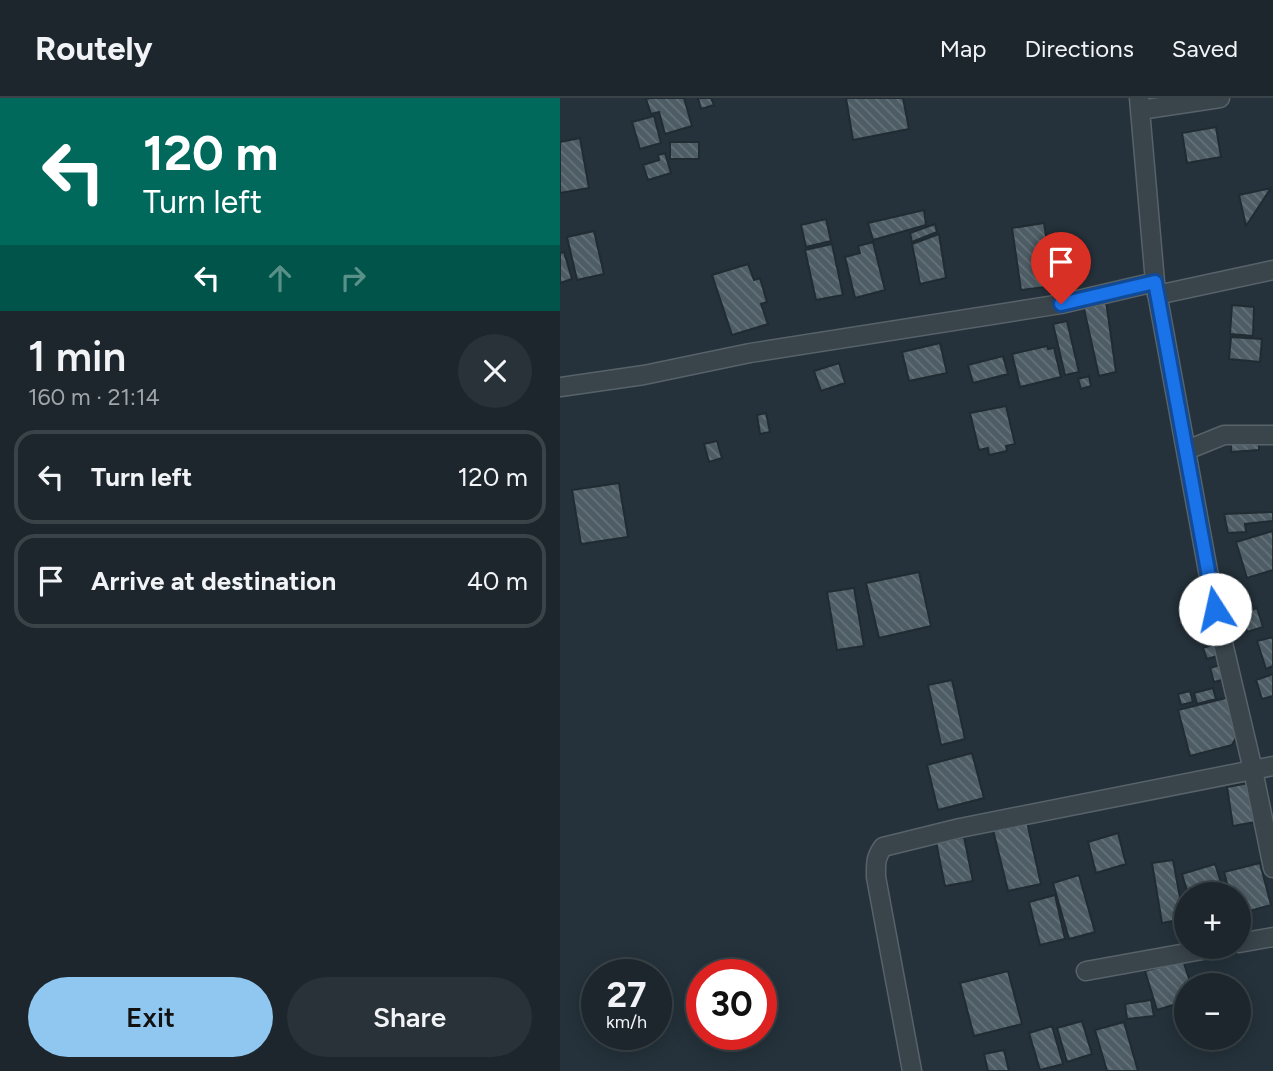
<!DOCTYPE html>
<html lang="en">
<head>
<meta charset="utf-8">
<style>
  body { margin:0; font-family:Figtree,sans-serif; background:#293238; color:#f1f3f6; height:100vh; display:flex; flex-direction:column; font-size:26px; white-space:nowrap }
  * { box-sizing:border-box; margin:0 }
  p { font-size:23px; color:#a0a5a9 }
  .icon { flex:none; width:38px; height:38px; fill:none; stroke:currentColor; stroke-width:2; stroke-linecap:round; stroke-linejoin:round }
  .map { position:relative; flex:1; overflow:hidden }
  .side { display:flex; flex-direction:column; background:#1c262c; width:560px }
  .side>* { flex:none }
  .guide { background:#00695c; color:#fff; overflow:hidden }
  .controls { position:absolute; left:614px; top:784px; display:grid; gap:14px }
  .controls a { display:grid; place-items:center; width:77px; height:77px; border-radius:50%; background:#1c262c; box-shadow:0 4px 18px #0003,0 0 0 2px #3a4348; font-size:35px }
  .speed { position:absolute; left:21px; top:861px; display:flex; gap:14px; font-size:35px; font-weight:700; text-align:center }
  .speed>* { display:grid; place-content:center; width:91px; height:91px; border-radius:50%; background:#1c262c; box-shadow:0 4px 18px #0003,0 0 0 2px #3a4348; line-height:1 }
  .speed small { font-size:18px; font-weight:400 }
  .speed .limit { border:10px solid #d22; background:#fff; color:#111 }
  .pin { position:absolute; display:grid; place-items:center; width:60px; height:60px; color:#fff; margin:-72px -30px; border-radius:50% 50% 50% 0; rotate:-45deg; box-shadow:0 0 7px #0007 }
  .pin .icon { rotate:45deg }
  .me { position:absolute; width:77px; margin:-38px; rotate:350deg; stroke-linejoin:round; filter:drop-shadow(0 0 5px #0008) }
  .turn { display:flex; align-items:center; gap:24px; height:147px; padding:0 28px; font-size:32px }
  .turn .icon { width:91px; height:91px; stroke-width:2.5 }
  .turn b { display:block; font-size:49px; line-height:60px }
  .lanes { display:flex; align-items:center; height:66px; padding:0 28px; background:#0003; justify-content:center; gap:35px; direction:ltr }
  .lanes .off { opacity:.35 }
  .round { display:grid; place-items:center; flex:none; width:74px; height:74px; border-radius:37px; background:#293238 }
  .head { display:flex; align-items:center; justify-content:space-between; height:119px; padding:0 28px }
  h1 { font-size:42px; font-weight:600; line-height:52px }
  .primary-button { display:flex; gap:14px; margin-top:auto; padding:14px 28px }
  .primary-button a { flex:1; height:80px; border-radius:42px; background:#90c7f0; color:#111; font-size:28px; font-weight:600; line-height:80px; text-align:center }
  .primary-button a+a { background:#293238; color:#f1f3f6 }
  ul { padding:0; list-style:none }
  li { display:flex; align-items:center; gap:21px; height:94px; margin:0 14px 10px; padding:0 14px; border:4px solid #3a4348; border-radius:21px }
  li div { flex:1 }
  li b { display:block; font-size:26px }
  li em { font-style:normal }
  header { display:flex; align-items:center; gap:42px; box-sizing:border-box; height:98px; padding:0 35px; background:#1c262c; border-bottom:2px solid #3a4348 }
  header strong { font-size:33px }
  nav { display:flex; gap:38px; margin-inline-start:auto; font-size:24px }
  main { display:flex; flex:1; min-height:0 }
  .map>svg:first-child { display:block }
  .building { fill:url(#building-back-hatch); stroke:#202b32; stroke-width:2 }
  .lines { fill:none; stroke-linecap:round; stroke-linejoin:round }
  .street-casing { stroke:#576269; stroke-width:21 }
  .street { stroke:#39444b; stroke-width:18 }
  .route-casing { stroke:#114b97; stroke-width:18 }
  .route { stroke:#1a73e8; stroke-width:12 }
</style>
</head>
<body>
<header>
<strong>Routely</strong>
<nav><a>Map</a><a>Directions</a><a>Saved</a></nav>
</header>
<main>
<section class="side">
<div class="guide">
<div class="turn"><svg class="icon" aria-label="left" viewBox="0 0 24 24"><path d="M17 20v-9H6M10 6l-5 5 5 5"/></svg><div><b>120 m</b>Turn left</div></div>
<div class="lanes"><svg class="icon" aria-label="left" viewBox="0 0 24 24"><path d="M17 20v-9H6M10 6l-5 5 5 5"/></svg><svg class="icon off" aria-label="ahead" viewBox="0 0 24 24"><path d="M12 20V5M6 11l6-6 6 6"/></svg><svg class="icon off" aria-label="right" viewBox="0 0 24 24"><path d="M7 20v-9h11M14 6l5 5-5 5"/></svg></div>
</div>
<div class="head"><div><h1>1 min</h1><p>160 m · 21:14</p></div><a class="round"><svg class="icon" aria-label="close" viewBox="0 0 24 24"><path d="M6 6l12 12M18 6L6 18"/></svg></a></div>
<ul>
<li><svg class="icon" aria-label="left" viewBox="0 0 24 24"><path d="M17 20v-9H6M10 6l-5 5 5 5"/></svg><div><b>Turn left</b></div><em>120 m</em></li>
<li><svg class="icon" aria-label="arrive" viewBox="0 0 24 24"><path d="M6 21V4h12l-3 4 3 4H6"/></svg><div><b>Arrive at destination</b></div><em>40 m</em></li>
</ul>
<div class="primary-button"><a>Exit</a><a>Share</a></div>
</section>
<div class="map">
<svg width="713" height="973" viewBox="0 0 713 973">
  <defs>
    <pattern id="building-back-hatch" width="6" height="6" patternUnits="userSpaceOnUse" patternTransform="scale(1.75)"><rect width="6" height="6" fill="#4e5d65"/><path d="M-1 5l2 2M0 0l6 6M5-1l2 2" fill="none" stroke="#65727a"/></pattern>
  </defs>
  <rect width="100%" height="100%" fill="#25323b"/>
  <!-- building -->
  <path class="building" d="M90,0H124L132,28L105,36L99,14L91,16L86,1Z
    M138,0H151L154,7L141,11Z
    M286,0H343L349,31L293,42Z
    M94,18L101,45L80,51L72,24Z
    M656,29L661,59L627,65L622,35Z
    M20,40L29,90L0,95V44Z
    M110,44H139V61H110Z
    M105,55L111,75L88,82L83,67L99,62L98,57Z
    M711,90L686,128L679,97Z
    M364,112L366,127L313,142L308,125Z
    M266,121L271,143L246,149L241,127Z
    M484,125L494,188L461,192L452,130Z
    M375,126L377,134L352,144L350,135Z
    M34,133L44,176L17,182L7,139Z
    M379,136L386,180L360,186L352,146Z
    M313,144L325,192L295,200L285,159L300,155L298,148Z
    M272,146L283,197L256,202L245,152Z
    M4,154L12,181L0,185V155Z
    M188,166L194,182L200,180L207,204L201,206L208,226L172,237L152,177Z
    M545,196L556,274L539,278L522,202Z
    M672,207L694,209L693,238L670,236Z
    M507,223L519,274L505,277L493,226Z
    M671,239L702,241L700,264L669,261Z
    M380,245L387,275L349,283L342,254Z
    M487,248L488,251L494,250L501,279L460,289L452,256Z
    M443,258L448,276L413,285L408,267Z
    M279,265L285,285L261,293L254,273Z
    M529,278L531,288L521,291L518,281Z
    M446,308L455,346L446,348L447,353L429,357L428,350L419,352L410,315Z
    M206,315L210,334L200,336L197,317Z
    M699,342V352L671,354V343Z
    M157,343L162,360L149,364L144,346Z
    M59,385L68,439L21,446L12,392Z
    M713,414V423L685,426L686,434L668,435L664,416Z
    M713,433V472L687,480L676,444Z
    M359,474L371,528L319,540L306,485Z
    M294,490L304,548L277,552L267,494Z
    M697,510L703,529L687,534L681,515Z
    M713,539V568L706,571L697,543Z
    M657,545L661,557L647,561L643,550Z
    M663,566L666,581L654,584L650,570Z
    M713,576V598L702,601L696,582Z
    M392,582L405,641L381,647L368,587Z
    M653,590L656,601L637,606L634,595Z
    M630,593L633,604L621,607L618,596Z
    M670,599L679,634L672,647L630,658L618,612Z
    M412,655L424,700L378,712L367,667Z
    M694,684L701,723L673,728L667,689Z
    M467,724L481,786L448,793L433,732Z
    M558,735L566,766L536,775L528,744Z
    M404,739L413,783L385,788L376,744Z
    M613,762L624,821L602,825L592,765Z
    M700,765L711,807L679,816V796H670L664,774Z
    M655,766L665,796H628L622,776Z
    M519,777L535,834L509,841L493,785Z
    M495,797L505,841L480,847L469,804Z
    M623,862L631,887H626V903L597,912L585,873Z
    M448,873L462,926L414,938L400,885Z
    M664,875L668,887H636L635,883Z
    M591,902L594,918L567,921L565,906Z
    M522,923L532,956L507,964L497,930Z
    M564,924L578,973H547L535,932Z
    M492,928L503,966L480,972L469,935Z
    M444,952L449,973H428L424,956Z"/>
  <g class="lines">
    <!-- street casing -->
    <g class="street-casing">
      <path id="street" d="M579,0L595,184L655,511L693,672L713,770
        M580,12L660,0
        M597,197L713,172
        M0,289L84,277L190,255L501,206L595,184
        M627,352L664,337H713
        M679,845L713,839
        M526,873L659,849
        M352,973L316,779C316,766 315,760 323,749L400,730L713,668"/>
    </g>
    <!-- street -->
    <use href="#street" class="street"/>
  </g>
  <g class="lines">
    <!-- route casing -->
    <g class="route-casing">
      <path id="route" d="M501,206L595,184L655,511"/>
    </g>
    <!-- route -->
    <use href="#route" class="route"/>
  </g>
</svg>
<div class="controls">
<a>+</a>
<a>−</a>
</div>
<div class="speed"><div>27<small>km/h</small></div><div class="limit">30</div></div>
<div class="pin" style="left:501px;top:206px;background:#d93025"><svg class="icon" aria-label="arrive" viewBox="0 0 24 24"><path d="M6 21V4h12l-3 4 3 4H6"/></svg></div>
<svg class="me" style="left:655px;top:511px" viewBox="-20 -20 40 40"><circle r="19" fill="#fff"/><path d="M0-13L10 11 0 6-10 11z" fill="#1a73e8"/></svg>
</div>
</main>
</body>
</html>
